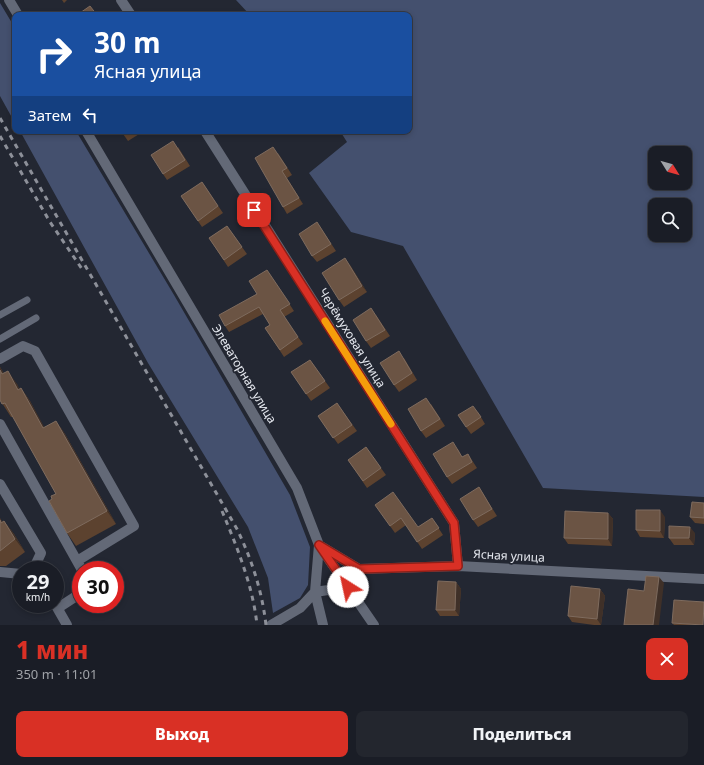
<!DOCTYPE html>
<html lang="ru">
<head>
<meta charset="utf-8">
<style>
  body { margin:0; font-family:"Noto Sans",sans-serif; background:#23262e; color:#f1f3f6; height:100vh; display:flex; flex-direction:column; font-size:15px; white-space:nowrap }
  * { box-sizing:border-box; margin:0 }
  p { font-size:13px; color:#9fa2a7 }
  .icon { flex:none; width:22px; height:22px; fill:none; stroke:currentColor; stroke-width:2; stroke-linecap:round; stroke-linejoin:round }
  .map { position:relative; height:625px; overflow:hidden }
  .panel { display:flex; flex-direction:column; background:#1a1d26; flex:1 }
  .panel>* { flex:none }
  .top-card { position:absolute; left:12px; top:12px; width:400px; height:122px; border-radius:8px; box-shadow:0 2px 6px #0003,0 0 0 1px #383b43; background:#1a4fa0; color:#fff; overflow:hidden }
  .needle { width:26px; rotate:127deg }
  .buttons { position:absolute; left:648px; top:146px; display:grid; gap:8px }
  .buttons a { display:grid; place-items:center; width:44px; height:44px; border-radius:8px; background:#1a1d26; box-shadow:0 2px 6px #0003,0 0 0 1px #383b43; font-size:20px }
  .speed { position:absolute; left:12px; top:561px; display:flex; gap:8px; font-size:20px; font-weight:700; text-align:center }
  .speed>* { display:grid; place-content:center; width:52px; height:52px; border-radius:50%; background:#1a1d26; box-shadow:0 2px 6px #0003,0 0 0 1px #383b43; line-height:1 }
  .speed small { font-size:10px; font-weight:400 }
  .speed .limit { border:6px solid #d22; background:#fff; color:#111 }
  .pin { position:absolute; display:grid; place-items:center; width:34px; height:34px; color:#fff; margin:-17px; border-radius:8px; box-shadow:0 2px 6px #0006 }
  .me { position:absolute; width:44px; margin:-22px; rotate:325deg; stroke-linejoin:round; filter:drop-shadow(0 0 3px #0008) }
  .turn { display:flex; align-items:center; gap:14px; height:84px; padding:0 16px; font-size:18px }
  .turn .icon { width:52px; height:52px; stroke-width:2.5 }
  .turn b { display:block; font-size:28px; line-height:34px }
  .then { display:flex; align-items:center; height:38px; padding:0 16px; background:#0003; gap:8px; font-size:15px }
  .round { display:grid; place-items:center; flex:none; width:42px; height:42px; border-radius:8px; background:#23262e }
  .summary { display:flex; align-items:center; justify-content:space-between; height:68px; padding:0 16px }
  h1 { font-size:24px; font-weight:800; line-height:30px; color:#d93025 }
  .button { display:flex; gap:8px; margin-top:auto; padding:8px 16px }
  .button a { flex:1; height:46px; border-radius:8px; background:#d93025; color:#fff; font-size:16px; font-weight:800; line-height:46px; text-align:center }
  .button a+a { background:#23262e; color:#f1f3f6 }
  .map>svg:first-child { display:block }
  .forest { fill:#44506e; fill-rule:evenodd }
  .lines { fill:none; stroke-linecap:round; stroke-linejoin:round }
  .service { stroke:#636977; stroke-width:7 }
  .minor { stroke:#636977; stroke-width:10 }
  .rail { stroke:#8d9099; stroke-width:3; stroke-dasharray:5 5; stroke-linecap:butt }
  .wall { fill:#5c422f }
  .shaded-wall { fill:#3f3028 }
  .building { fill:#6b5444; stroke:#7e6b5e }
  .route-casing { stroke:#8d1f18; stroke-width:10 }
  .route { stroke:#d93025; stroke-width:7 }
  .slow { stroke:#f59e0b; stroke-width:7 }
  .labels { text-anchor:middle; stroke-width:3.5; stroke-linejoin:round; paint-order:stroke }
  .street-label { font-size:12px; fill:#e4e7ee; stroke:#232732 }
</style>
</head>
<body>
<div class="map">
<svg width="704" height="625" viewBox="0 0 704 625">
  <rect width="100%" height="100%" fill="#232732"/>
  <!-- forest -->
  <path class="forest" d="M236,0H704V497L543,488L403,246L351,232L309,173L347,142L340,131H409V15H250ZM655,153H685V183H655ZM655,205H685V235H655Z
    M0,3L15,28V123L0,96Z
    M20,131H76L174,295L290,495L310,547L308,585L300,598L273,613L268,578L248,527L148,363Z"/>
  <g class="lines">
    <!-- service -->
    <path class="service" d="M0,315L27,300
      M0,339L36,318"/>
    <!-- minor -->
    <path class="minor" d="M9,0L18,15
      M121,0L131,15
      M86,131L297,488L319,545L315,592L300,608L271,625
      M205,131L454,523L458,566
      M0,359L23,346L35,351L134,526L77,561
      M0,424L82,570
      M0,484L41,553L33,570
      M319,545L359,569L458,566L704,579
      M321,548L374,625
      M0,572L21,574
      M55,604L67,625
      M58,608L81,593
      M323,625L315,592L348,587"/>
    <!-- rail -->
    <path class="rail" d="M0,118L237,529C252,560 262,591 266,625
      M0,136L50,222L82,269
      M222,511C237,547 253,586 257,625"/>
  </g>
  <!-- wall -->
  <path class="wall" d="M62,0H67L64,3Z
    M121,131H144L128,141Z
    M178,147L190,166L167,180L163,174Z
    M278,153L292,175L287,178L303,204L287,214L283,207Z
    M202,182L223,213L202,227L181,196Z
    M317,222L336,251L317,262L312,256Z
    M227,226L247,254L228,267L209,238Z
    M350,265L367,292L344,307L339,300Z
    M267,270L294,311L284,317L303,344L284,357L265,328L270,325L263,314L229,332L225,326L257,294Z
    M376,315L390,336L371,348L366,341Z
    M404,358L417,380L399,392L394,385Z
    M310,360L330,388L311,401L291,372Z
    M0,367L4,374L17,384L19,389L21,388L30,401L44,428L56,421L65,434L116,524L76,546L67,533L52,499L56,494L13,417H11L0,400Z
    M337,403L357,431L338,444L318,416Z
    M431,404L445,426L426,438L421,431Z
    M478,412L485,424L471,434L466,427Z
    M366,447L386,475L367,488L348,460Z
    M458,449L462,457L468,454L477,468L452,484L447,477Z
    M479,487L497,516L478,527L473,520Z
    M704,503V524L695,523L690,517Z
    M375,505L418,527L432,518L443,535L422,549L406,525L395,533Z
    M608,513L613,519L612,546L568,544L564,538Z
    M665,517L664,538L640,537L636,530Z
    M0,518L2,522L4,521L14,534L25,552L6,566H0Z
    M695,533L694,545H674L669,538Z
    M456,582L461,589L459,616H440L436,610Z
    M600,589L605,596L601,625H594L572,622L568,616Z
    M672,623L704,625H674Z"/>
  <!-- shaded-wall -->
  <path class="shaded-wall" d="M282,171L287,178L303,204L299,198Z
    M345,258L350,265L367,292L362,286Z
    M0,367L2,370L11,387L2,374L0,370Z
    M8,371L17,384L27,403L18,390Z
    M21,388L30,401L52,441L43,428Z
    M56,421L65,434L116,524L107,511Z
    M660,510L665,517L664,538L660,531Z
    M608,513L613,519L612,546L608,539Z
    M4,521L14,534L25,552L15,539Z
    M690,527L695,533L694,545L689,538Z
    M659,577L664,583L659,625H653Z
    M456,582L461,589L459,616L455,610Z
    M600,589L605,596L601,625L597,619Z"/>
  <!-- building -->
  <path class="building" d="M90,6L97,15H77Z
    M186,12L187,15H182Z
    M173,141L185,160L163,174L151,155Z
    M273,147L287,168L282,171L299,198L283,207L255,158Z
    M202,182L218,206L198,221L181,196Z
    M317,222L331,244L312,256L299,234Z
    M227,226L242,247L224,260L209,238Z
    M345,258L362,286L339,300L322,273Z
    M267,270L290,304L280,310L298,337L280,350L265,328L270,325L259,307L225,326L219,315L257,294L249,281Z
    M371,308L385,330L366,341L353,320Z
    M399,351L412,373L394,385L380,363Z
    M310,360L325,381L306,394L291,372Z
    M0,370L2,374L8,371L18,390L21,388L43,428L56,421L107,511L67,533L49,501L52,499L51,496L56,494L5,403L2,404L0,400Z
    M426,398L440,419L421,431L408,409Z
    M337,403L352,425L333,438L318,416Z
    M473,406L481,417L466,427L458,415Z
    M453,442L462,457L468,454L472,462L447,477L433,454Z
    M366,447L381,468L363,481L348,460Z
    M479,487L492,509L473,520L460,499Z
    M393,492L418,527L432,518L439,528L417,542L401,518L390,526L375,505Z
    M692,502L704,503V518L690,517Z
    M636,510H660V531L636,530Z
    M565,511L608,513V539L564,538Z
    M0,520L1,523L4,521L15,539L0,551Z
    M669,526L690,527L689,538H669Z
    M646,576L659,577L653,625H624L628,589L644,591Z
    M438,581L456,582L455,610H436Z
    M571,586L600,589L597,619L568,616Z
    M674,600L704,602L703,625L672,623Z"/>
  <g class="lines">
    <!-- route casing -->
    <g class="route-casing">
      <path id="route" d="M254,210L454,523L458,566L359,569L319,545L348,587"/>
    </g>
    <!-- route -->
    <use href="#route" class="route"/>
    <!-- slow -->
    <path class="slow" d="M325,321L391,424"/>
  </g>
  <g class="labels">
    <!-- street labels -->
    <g class="street-label">
      <text transform="translate(352 338) rotate(58)" y="4">Черёмуховая улица</text>
      <text transform="translate(244 374) rotate(59)" y="4">Элеваторная улица</text>
      <text transform="translate(509 556) rotate(3)" y="4">Ясная улица</text>
    </g>
  </g>
</svg>
<div class="buttons">
<a><svg class="needle" viewBox="-14 -14 28 28"><path d="M0-13l5 13h-10z" fill="#e53935"/><path d="M0 13l5-13h-10z" fill="#9fa2a7"/></svg></a>
<a><svg class="icon" aria-label="search" viewBox="0 0 24 24"><circle cx="10" cy="10" r="6"/><path d="M15 15l6 6"/></svg></a>
</div>
<div class="speed"><div>29<small>km/h</small></div><div class="limit">30</div></div>
<div class="pin" style="left:254px;top:210px;background:#d93025"><svg class="icon" aria-label="arrive" viewBox="0 0 24 24"><path d="M6 21V4h12l-3 4 3 4H6"/></svg></div>
<svg class="me" style="left:348px;top:587px" viewBox="-20 -20 40 40"><circle r="19" fill="#fff"/><path d="M0-13L10 11 0 6-10 11z" fill="#d93025"/></svg>
<div class="top-card">
<div class="turn"><svg class="icon" aria-label="right" viewBox="0 0 24 24"><path d="M7 20v-9h11M14 6l5 5-5 5"/></svg><div><b>30 m</b>Ясная улица</div></div>
<div class="then">Затем<svg class="icon" aria-label="left" viewBox="0 0 24 24"><path d="M17 20v-9H6M10 6l-5 5 5 5"/></svg></div>
</div>
</div>
<section class="panel">
<div class="summary"><div><h1>1 мин</h1><p>350 m · 11:01</p></div><a class="round" style="background:#d93025;color:#fff"><svg class="icon" aria-label="close" viewBox="0 0 24 24"><path d="M6 6l12 12M18 6L6 18"/></svg></a></div>
<div class="button"><a>Выход</a><a>Поделиться</a></div>
</section>
</body>
</html>
